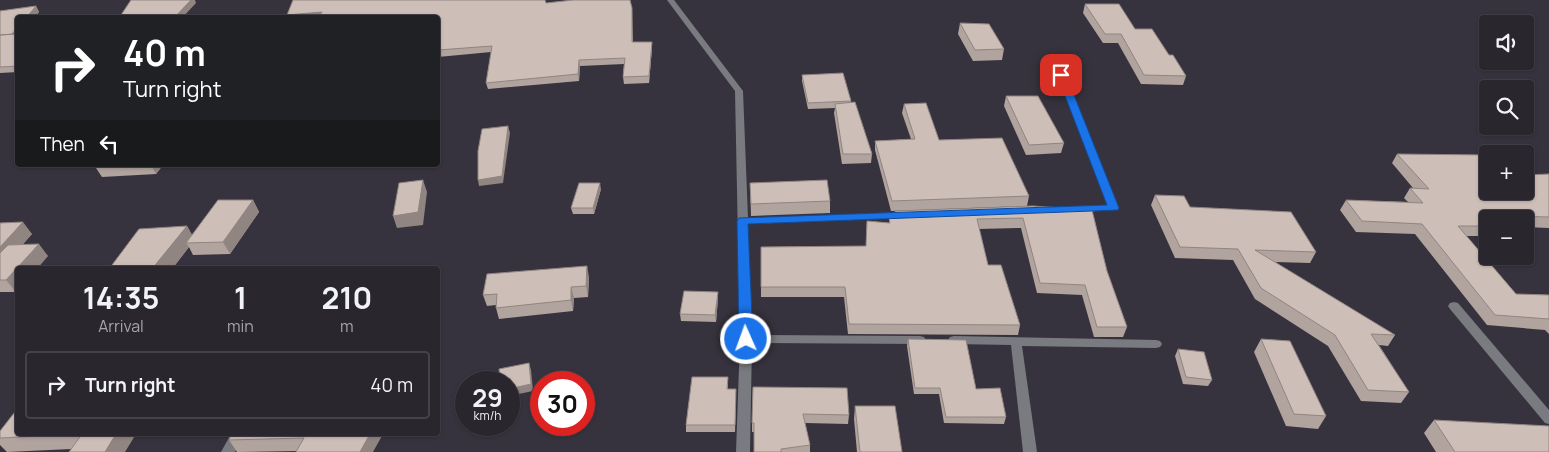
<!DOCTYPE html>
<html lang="en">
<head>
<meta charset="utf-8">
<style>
  body { margin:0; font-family:Manrope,sans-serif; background:#312e36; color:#f1f3f6; height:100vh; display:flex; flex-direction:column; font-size:19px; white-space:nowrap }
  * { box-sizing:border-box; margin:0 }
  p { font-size:16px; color:#a5a5aa }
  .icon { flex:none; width:28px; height:28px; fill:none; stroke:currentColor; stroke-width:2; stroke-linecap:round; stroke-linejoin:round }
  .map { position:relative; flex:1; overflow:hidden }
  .panel { position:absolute; left:15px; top:266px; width:425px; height:170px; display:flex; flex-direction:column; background:#29262e; border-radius:5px; box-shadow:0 1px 4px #0004,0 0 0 1px #45434a }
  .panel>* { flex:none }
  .top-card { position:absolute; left:15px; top:15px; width:425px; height:152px; border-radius:5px; box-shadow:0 1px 4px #0004,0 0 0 1px #45434a; background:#202124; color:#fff; overflow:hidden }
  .buttons { position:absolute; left:1479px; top:15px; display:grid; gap:10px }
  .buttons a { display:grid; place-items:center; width:55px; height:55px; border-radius:5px; background:#29262e; box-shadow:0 1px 4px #0004,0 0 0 1px #45434a; font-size:25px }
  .speed { position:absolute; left:455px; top:371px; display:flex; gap:10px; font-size:25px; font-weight:700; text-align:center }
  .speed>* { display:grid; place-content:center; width:65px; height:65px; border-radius:50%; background:#29262e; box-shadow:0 1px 4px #0004,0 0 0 1px #45434a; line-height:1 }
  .speed small { font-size:12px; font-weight:400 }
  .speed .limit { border:8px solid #d22; background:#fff; color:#111 }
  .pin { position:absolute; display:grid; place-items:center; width:42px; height:42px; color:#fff; margin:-21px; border-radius:10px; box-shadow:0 2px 8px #0006 }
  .me { position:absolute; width:55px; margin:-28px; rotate:358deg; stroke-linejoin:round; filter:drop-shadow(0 0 4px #0008) }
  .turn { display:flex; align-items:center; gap:18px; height:105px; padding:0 25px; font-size:22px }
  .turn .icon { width:65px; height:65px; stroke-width:2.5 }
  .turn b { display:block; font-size:35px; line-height:42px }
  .then { display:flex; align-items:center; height:48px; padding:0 25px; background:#0003; gap:10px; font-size:19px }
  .eta { display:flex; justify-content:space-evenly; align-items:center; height:85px; text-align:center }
  .eta b { font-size:30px; font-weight:700; line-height:35px }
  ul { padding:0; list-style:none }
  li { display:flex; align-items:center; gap:15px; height:68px; margin:0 10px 8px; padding:0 15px; border:2px solid #45434a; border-radius:5px }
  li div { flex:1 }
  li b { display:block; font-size:19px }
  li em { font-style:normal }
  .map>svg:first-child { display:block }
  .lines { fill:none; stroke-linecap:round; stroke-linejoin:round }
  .minor { fill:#797b80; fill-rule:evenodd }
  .wall { fill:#b1a39e }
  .shaded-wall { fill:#908581 }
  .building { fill:#cebeb8; stroke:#908581 }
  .route { fill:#1a73e8; stroke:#114b97 }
</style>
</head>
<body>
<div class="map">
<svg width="1549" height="452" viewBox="0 0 1549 452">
  <rect width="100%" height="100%" fill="#37333e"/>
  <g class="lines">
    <!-- minor -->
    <path class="minor" d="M667,0H674L743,91L748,218L906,212L911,215L906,218L748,224L752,335L920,336L924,337L926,340L924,343L920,344L752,343L750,452H736L740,339L735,91Z
      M1052,57H1055L1059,59L1119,208L1117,210L1065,213L1060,210L1065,207L1108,205L1051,59Z
      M1454,302L1458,303L1549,410V424L1545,423L1450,309L1448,306L1450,303Z
      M954,336L1156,340L1160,341L1162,344L1160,347L1156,348L1022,346L1037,452H1023L1011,345L954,344L950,343L948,340L950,337Z
      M231,434H244L235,452H221Z"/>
  </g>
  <!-- wall -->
  <path class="wall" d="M546,3L632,8L633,42H652V48L649,83L624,84L623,77L624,64L580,66L579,81L488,89L486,83L491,52L438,57V18H288L287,15Z
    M1085,4L1135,29L1169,55L1186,76L1183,85L1141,84L1118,43H1103L1083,13Z
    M36,6L39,12L34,18H18V72L0,73V11Z
    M960,23L1004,49L1002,60L973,61L958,34Z
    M802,75L851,101V103L872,154L871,163L842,164L834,113L835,108L808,109L802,81Z
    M1006,96L1064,143L1061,153L1026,155L1004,106Z
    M904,104L939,140L1029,196L1027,206L891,211L875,150V141L911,139L902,113Z
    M1397,154L1488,191L1549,174V228H1548L1525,227V219H1488V226L1481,236H1466L1516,294L1549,295V334L1545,330L1487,325L1415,234L1356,232L1340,210L1346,200L1408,202L1404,198L1410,188H1413L1392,163Z
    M94,165H163L156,174L102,177Z
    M750,183L830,201V213L751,216Z
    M601,189L594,214H573L571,208Z
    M1155,195L1316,252L1310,263L1275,262L1395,335L1388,346L1379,345L1409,392L1401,403L1361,401L1328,346L1255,299L1233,260L1175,258L1151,205Z
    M253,200L259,212L230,254L193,255L189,247L172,269L187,226L192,235Z
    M1033,206L1107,271L1127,327L1123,337H1094L1082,295L1037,293L1021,228L979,229L988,265L1020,325L1018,335L848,334L844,297H761V247L866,246L867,221L889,223V218H894L895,211Z
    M0,223L32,234L23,244L48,256L18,269V290L16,292H0Z
    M589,277L588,297L574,298L573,311L499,319L496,308V305L487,306L483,295Z
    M718,292V298L716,322L681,321L680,314Z
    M908,339L976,389L1006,417L1004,424L944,423L939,394H914L907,346Z
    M1261,339L1326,416L1318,429L1286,426L1254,352Z
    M1178,349L1212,380L1208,386L1183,384L1175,356Z
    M728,377V389L736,396L735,432H686V425Z
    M753,387L849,415L848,424L805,423L810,445V452H754V432H752V423Z
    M855,406L902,452H857L854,419Z
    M1434,420L1549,452H1436L1424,433Z
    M0,431L136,434L71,449L7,452L0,445Z
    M383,434L296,451L237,452L229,440Z"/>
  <!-- shaded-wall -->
  <path class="shaded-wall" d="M191,0H195L196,3L182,18H174Z
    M36,6L39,12L34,18H26Z
    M322,12L324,18H288L287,15Z
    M18,27V37L0,41Z
    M652,42V48L649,83V76Z
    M579,60L580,66L579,81L578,74Z
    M508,126L510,133L503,183L479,186L478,180Z
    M151,165H163L156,174Z
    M423,180L427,192L423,225L397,228L393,216Z
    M600,183L601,189L594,214L593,208Z
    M253,200L259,212L230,254L223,242Z
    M23,222L32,234L3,267L0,263V247Z
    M187,226L195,240L186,243L189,247L172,269H152Z
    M39,244L48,256L37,269H18V290L16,292L6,280Z
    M587,266L589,277L588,297L586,286Z
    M571,287L574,298L573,311L571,300Z
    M718,292V298L716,322L715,315Z
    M529,363L531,370L533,391L509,396V389Z
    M116,434H136L125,452H105Z
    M370,434H383L373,452H360Z"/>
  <!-- building -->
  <path class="building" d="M131,0H191L174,18H119Z
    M293,0H545L546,3L573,0H630L632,8V42H652L649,76L623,77L625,58L579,60L578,74L486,83L492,46L438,50V18H318L322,12L287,15Z
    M1085,4H1119L1135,29H1152L1169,55H1173L1186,76L1144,75L1121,34H1105Z
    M36,6L26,18H18V27L12,34L0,35V11Z
    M960,23L989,24L1004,49L975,50Z
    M18,34V66L0,67V35Z
    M843,73L851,101L808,103L802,75Z
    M1006,96H1038L1064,143L1029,145Z
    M855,102L872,154H843L835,104Z
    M926,103L939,140L1002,138L1029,196L892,201L875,141L915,139L904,104Z
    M508,126L502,176L478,180V151L482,129Z
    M1397,154L1486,155L1488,157V191H1525V175L1549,174V217L1478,215L1488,226H1458L1516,294L1549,295V319L1495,315L1422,224L1362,221L1346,200L1423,203L1410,188L1429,189Z
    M423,180L418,212L393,216L399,183Z
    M827,180L830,201L751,204L750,183Z
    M579,183H600L593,208H571Z
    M1155,195L1184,196L1190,207L1291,212L1316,252L1255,250L1395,335L1371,334L1409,392L1368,390L1335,335L1261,288L1238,249L1180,247Z
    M218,200H253L223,242L186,243Z
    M1033,206L1092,210L1107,271L1127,327H1097L1085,285L1040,283L1023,218L977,219L988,265H1001L1020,325L849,324L845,287H761V247L866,246L867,221L890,223L889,218H896L895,211Z
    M23,222L0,247V223Z
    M187,226L152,269H109L139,229Z
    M39,244L6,280H0V253L8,245Z
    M587,266L586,286L571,287V300L496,308L497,294L483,295L487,274Z
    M684,291L718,292L715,315L680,314Z
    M908,339L966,340L976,389L1000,388L1006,417H946L940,388H915Z
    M1261,339L1290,341L1326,416L1294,414Z
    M1178,349L1204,352L1212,380L1186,377Z
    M529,363L531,384L509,389V382H500L499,369Z
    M692,377H728L727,389H736L735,425H686Z
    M753,387L847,388L849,415L803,414L810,445L781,449V452H754V423H752Z
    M855,406H895L902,452H860Z
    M18,408V434H79L0,438V431Z
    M1434,420L1549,426V452H1455Z
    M82,434H116L105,452H69Z
    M231,434H370L360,452H296L304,438L229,440Z"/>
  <!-- route -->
  <path class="route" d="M1061,72L1066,75L1119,208L1118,210L748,224L753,339L751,342H741L739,339L737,221L739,218L1107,205L1057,75Z"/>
</svg>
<div class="buttons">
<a><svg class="icon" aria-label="sound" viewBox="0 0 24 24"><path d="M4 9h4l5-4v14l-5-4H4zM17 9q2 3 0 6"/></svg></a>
<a><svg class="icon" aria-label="search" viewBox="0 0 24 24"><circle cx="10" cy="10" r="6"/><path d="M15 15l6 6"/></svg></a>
<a>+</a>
<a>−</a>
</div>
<div class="speed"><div>29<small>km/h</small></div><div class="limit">30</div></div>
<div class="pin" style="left:1061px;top:75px;background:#d93025"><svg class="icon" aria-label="arrive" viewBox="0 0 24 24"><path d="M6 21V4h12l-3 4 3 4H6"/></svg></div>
<svg class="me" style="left:746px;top:339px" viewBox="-20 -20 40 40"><circle r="17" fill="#1a73e8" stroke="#fff" stroke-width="3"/><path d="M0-11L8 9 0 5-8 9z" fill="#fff"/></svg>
<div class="top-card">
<div class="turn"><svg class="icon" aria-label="right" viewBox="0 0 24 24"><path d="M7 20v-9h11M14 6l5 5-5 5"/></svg><div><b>40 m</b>Turn right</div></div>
<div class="then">Then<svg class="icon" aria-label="left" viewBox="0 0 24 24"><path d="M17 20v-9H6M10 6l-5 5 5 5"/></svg></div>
</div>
<section class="panel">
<div class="eta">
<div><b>14:35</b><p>Arrival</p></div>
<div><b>1</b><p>min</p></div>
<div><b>210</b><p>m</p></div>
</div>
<ul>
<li><svg class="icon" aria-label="right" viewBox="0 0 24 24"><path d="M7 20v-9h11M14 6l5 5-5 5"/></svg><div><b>Turn right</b></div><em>40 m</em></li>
</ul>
</section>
</div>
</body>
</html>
